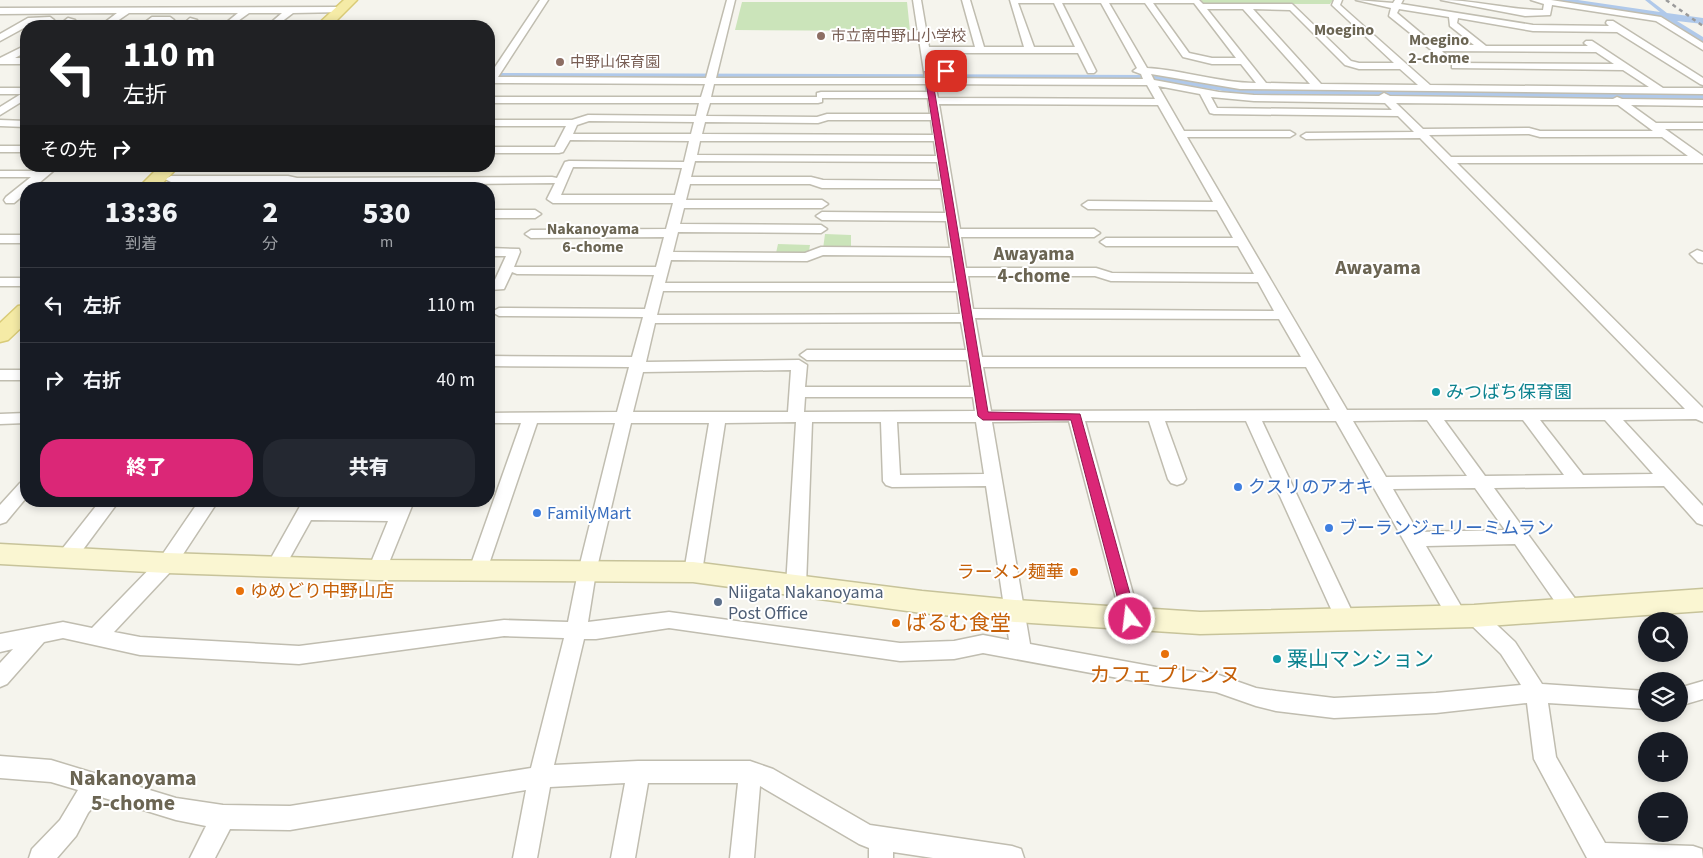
<!DOCTYPE html>
<html lang="ja">
<head>
<meta charset="utf-8">
<style>
  body { margin:0; font-family:"Source Sans 3","Noto Sans JP",sans-serif; background:#242831; color:#f1f3f6; height:100vh; display:flex; flex-direction:column; font-size:19px; white-space:nowrap }
  * { box-sizing:border-box; margin:0 }
  p { font-size:16px; color:#9ea1a6 }
  .icon { flex:none; width:28px; height:28px; fill:none; stroke:currentColor; stroke-width:2; stroke-linecap:round; stroke-linejoin:round }
  .map { position:relative; flex:1; overflow:hidden }
  .panel { position:absolute; left:20px; top:182px; width:475px; height:325px; display:flex; flex-direction:column; background:#171b24; border-radius:20px; box-shadow:0 2px 8px #0003 }
  .panel>* { flex:none }
  .guide { position:absolute; left:20px; top:20px; width:475px; height:152px; border-radius:20px; box-shadow:0 2px 8px #0003; background:#202124; color:#fff; overflow:hidden }
  .buttons { position:absolute; left:1638px; top:612px; display:grid; gap:10px }
  .buttons a { display:grid; place-items:center; width:50px; height:50px; border-radius:50%; background:#171b24; box-shadow:0 2px 8px #0003; font-size:25px }
  .pin { position:absolute; display:grid; place-items:center; width:42px; height:42px; color:#fff; margin:-21px; border-radius:10px; box-shadow:0 2px 8px #0006 }
  .me { position:absolute; width:55px; margin:-28px; rotate:345deg; stroke-linejoin:round; filter:drop-shadow(0 0 4px #0008) }
  .turn { display:flex; align-items:center; gap:18px; height:105px; padding:0 20px; font-size:22px }
  .turn .icon { width:65px; height:65px; stroke-width:2.5 }
  .turn b { display:block; font-size:35px; line-height:42px }
  .then { display:flex; align-items:center; height:48px; padding:0 20px; background:#0003; gap:10px; font-size:19px }
  .eta { display:flex; justify-content:space-evenly; align-items:center; height:85px; text-align:center }
  .eta b { font-size:30px; font-weight:800; line-height:35px }
  .primary-button { display:flex; gap:10px; margin-top:auto; padding:10px 20px }
  .primary-button a { flex:1; height:58px; border-radius:20px; background:#db2777; color:#fff; font-size:20px; font-weight:800; line-height:58px; text-align:center }
  .primary-button a+a { background:#242831; color:#f1f3f6 }
  ul { padding:0; list-style:none }
  li { display:flex; align-items:center; gap:15px; height:75px; padding:0 20px; border-top:1px solid #363941 }
  li div { flex:1 }
  li b { display:block; font-size:19px }
  li em { font-style:normal }
  .map>svg:first-child { display:block }
  .green { fill:#cbe4ba }
  .water { fill:#b0c9ea }
  .lines { fill:none; stroke-linecap:round; stroke-linejoin:round }
  .street-casing { stroke:#c0bdb0; stroke-width:3 }
  .secondary-casing { stroke:#c7c39a; stroke-width:3 }
  .primary-casing { stroke:#d9cb77; stroke-width:3 }
  .street { fill:#fff; fill-rule:evenodd }
  .secondary { fill:#faf6d2; fill-rule:evenodd }
  .primary { fill:#f5eba6; fill-rule:evenodd }
  .rail { stroke:#9a9a9a; stroke-width:2.5; stroke-dasharray:4 4; stroke-linecap:butt }
  .route { fill:#db2777; stroke:#8e194d }
  .education-dot { fill:#8d6e63; stroke:#fff; stroke-width:2 }
  .culture-dot { fill:#0f9aa8; stroke:#fff; stroke-width:2 }
  .shop-dot { fill:#3f7fe0; stroke:#fff; stroke-width:2 }
  .food-dot { fill:#e8710a; stroke:#fff; stroke-width:2 }
  .service-dot { fill:#5c6f8a; stroke:#fff; stroke-width:2 }
  .labels { text-anchor:middle; stroke-width:4; stroke-linejoin:round; paint-order:stroke }
  .far-education-label { font-size:15px; fill:#785e54; stroke:#fff; text-anchor:start }
  .far-quarter-label { font-size:16px; font-weight:bold; fill:#6b6553; stroke:#fff }
  .far-neighbourhood-label { font-size:16px; font-weight:bold; fill:#6b6553; stroke:#fff }
  .culture-label { font-size:18px; fill:#0d838f; stroke:#fff; text-anchor:start }
  .shop-label { font-size:18px; fill:#366cbe; stroke:#fff; text-anchor:start }
  .food-label { font-size:18px; fill:#c56008; stroke:#fff; text-anchor:end }
  .service-label { font-size:18px; fill:#4e5e75; stroke:#fff; text-anchor:start }
  .neighbourhood-label { font-size:19px; font-weight:bold; fill:#6b6553; stroke:#fff }
  .quarter-label { font-size:20px; font-weight:bold; fill:#6b6553; stroke:#fff }
  .near-food-label { font-size:21px; fill:#c56008; stroke:#fff; text-anchor:start }
  .near-culture-label { font-size:21px; fill:#0d838f; stroke:#fff; text-anchor:start }
  .near-neighbourhood-label { font-size:22px; font-weight:bold; fill:#6b6553; stroke:#fff }
</style>
</head>
<body>
<div class="map">
<svg width="1703" height="858" viewBox="0 0 1703 858">
  <rect width="100%" height="100%" fill="#f5f4ed"/>
  <!-- green -->
  <path class="green" d="M1201,0H1333L1330,4H1204Z
    M742,2H907L910,31L735,30Z
    M825,234L851,235V249H823Z
    M778,244L810,245L809,251L805,254L776,253Z"/>
  <!-- water -->
  <path class="water" d="M1552,0H1578L1660,12L1645,0H1650L1667,13L1703,18V24L1677,21L1703,37V42L1663,17Z
    M489,73L1151,75L1248,90L1703,94V100L1248,95L1154,80L489,78Z"/>
  <g class="lines">
    <!-- street casing -->
    <g class="street-casing">
      <path id="street" d="M540,0H548L498,77L706,78L727,0H735L716,78H925L913,0H921L929,47H975L962,0H970L984,47H1024L1010,0H1199L1203,4H1292L1351,61L1359,63H1394L1332,5L1334,0H1342L1340,5L1430,85L1649,87L1623,70L1452,68V64L1455,63L1614,64L1596,52L1442,51L1445,54L1440,57L1389,16L1391,8L1356,0L1393,3L1395,0H1403L1401,4L1533,25L1609,26L1606,23L1607,21H1613L1703,78V85L1700,84L1617,32L1533,31L1458,18L1457,23L1486,46H1588L1584,43L1586,41H1592L1663,88H1703V94L1240,89L1151,74L1154,80L1219,92L1254,95L1379,96L1384,93L1390,96L1613,99L1617,97L1622,99L1703,100V106L1631,105L1656,123H1703V129H1665L1703,156V163H1457L1703,408V422L1696,419L1623,420L1703,506V525L1697,523L1664,486L1494,488L1579,604L1582,610L1579,616L1572,618L1565,616L1515,544L1426,546L1465,613L1474,608L1481,610L1515,642L1542,684L1646,691V709L1548,703L1556,757L1605,843L1693,846L1702,849L1703,858H1587L1534,759L1527,703L1436,713L1334,718L1276,711L1256,706L1216,692L1156,685L983,653L954,659L900,661L669,628L596,639H584L554,765L638,761H750L773,769L870,825L1012,846L1021,849L1024,858H933L893,852V858H869V848L859,844L760,786L754,858H730L738,783H648L635,858H611L625,783L550,787L537,858H513L526,790L290,830L230,829L215,858H190L206,826L176,820L101,797L88,813L76,836L57,858H29L32,849L60,820L78,790L51,782L0,778V756L51,760L176,798L223,805L290,806L531,768L564,638L504,636L299,664L140,655L63,638L44,642L7,684L0,687V663L13,649L0,652V634L63,622L92,628L160,558L199,501H218L174,568L114,632L140,637L299,646L504,620L568,622L578,572L615,423H537L487,570L485,575L478,577L471,575L469,570L521,423H489V413L617,412L629,367L489,366V356L632,357L643,317L499,316L492,312L499,308L645,309L654,275L517,274L512,272L504,289L489,290V282H494L506,256H489V248L519,249L520,252L514,267H656L664,237L531,238L525,234L531,230L666,229L673,203H553L547,199L555,183L295,186L286,182H171L165,179L171,176H288L297,178L552,177L557,178L565,162L569,161L684,162L689,141L570,140L563,152L559,153H489V147H555L566,126H489V120H572L588,115L696,116L699,103H489V97H701L705,84L494,83L489,86V76ZM1018,3H1054L1075,47H1034ZM1062,3H1101L1137,68L1133,71L1141,74L1143,79L934,78L930,53H1078L1088,73H1094L1096,71ZM1109,3H1145L1183,57L1212,64H1241L1256,83C1219,83 1184,70 1147,68ZM1153,3H1194L1236,58H1212L1189,53ZM1207,9H1243L1310,84L1266,83ZM1253,9L1290,10L1345,65L1359,69H1400L1418,85L1321,84ZM1399,9L1449,17L1450,26L1474,45H1435L1397,13ZM714,84H926L927,92H821L817,93V97H711ZM935,84L1147,85L1155,99L938,98ZM1158,86L1200,94L1210,113L1214,114L1398,116L1414,132L1306,133L1301,136L1306,139L1420,138L1685,409L1347,410L1187,137H1290L1295,134L1290,131H1184ZM1211,97L1254,101L1385,103L1392,110L1217,108ZM822,98H928L930,114H827L817,117L706,116L710,103H818L822,102ZM1396,103L1618,105L1653,131H1540L1529,128L1423,129ZM939,104L1158,105L1213,202L1088,201L1082,205L1088,209L1217,210L1233,238H1106L1100,242L1106,246H1238L1254,274L1112,273L1096,268H966L961,237H1094L1100,233L1094,229H960ZM828,120H931L933,135L702,134L705,122L818,123ZM589,121L694,122L691,134H573L577,125ZM1529,134L1540,137H1662L1688,156L1451,157L1429,135ZM700,141H934L936,156L697,155ZM695,161L937,162L940,181L823,180L811,177H691ZM573,167L682,168L675,195H561ZM690,184H810L822,188H941L945,213L822,212L816,216L822,220L946,221L950,248L821,247L805,253L673,252L678,232L821,233L827,229L821,225L680,224L684,208H822L828,204L822,200H686ZM823,255L951,256L955,283H665L671,260L807,261ZM968,276H1095L1111,281L1258,282L1274,311L973,309ZM663,291H957L960,314L657,315ZM975,318L1279,319L1301,357H982ZM961,322L966,350H807L800,355L807,360H967L971,387H805L807,365L799,360L646,362L655,323ZM983,367H1306L1330,410L991,411ZM791,370L788,412H633L643,372ZM805,397H973L975,411L804,412ZM1427,420L1467,476L1386,477L1353,421ZM1444,420H1523L1564,475L1485,476ZM1540,420H1605L1653,474L1583,475ZM1069,421L1123,625L1130,627L1137,625L1140,619L1085,421H1149L1168,479L1171,483L1177,485L1183,483L1186,479L1165,421H1246L1336,620L1339,626L1346,628L1353,626L1356,620L1262,421H1336L1450,622L1457,624L1465,619L1501,654L1521,685L1436,693L1334,698L1276,691L1256,688L1216,674L1156,667L1030,644L992,422ZM796,422L786,586L789,591L796,594L803,591L806,586L812,422H881L883,481L886,485L892,487L986,486L1009,640L983,635L954,641L900,643L669,612L588,622L596,572L631,423H709L684,572L686,577L693,579L700,577L702,572L725,423ZM897,422H976L984,474L900,475ZM1475,488L1505,530L1418,532L1393,489Z
        M1441,0C1475,0 1509,10 1543,10L1544,4L1531,0H1551L1661,17L1703,43V50L1656,21L1552,5L1550,15L1525,16Z
        M341,7L344,8V12L293,13L276,26H267L282,13H249L231,26H222L238,13H129L110,26H100L117,13L0,14V8Z
        M152,17H170L174,20C171,22 145,26 140,26Z
        M28,18L50,17L54,20L50,23H33L0,41V34Z
        M68,18L75,20L68,26H58Z
        M190,18L197,20L190,26H181Z
        M26,45V52L15,58H26V64H0V58Z
        M0,88H26V99L0,115V107L21,94H0Z
        M0,120L26,121V127L0,126Z
        M0,146H26V152H0Z
        M46,166H59L32,189H26V193L14,203H6L4,200L6,197L31,177H0V171H40Z
        M73,166H174L175,167L169,170L79,169Z
        M489,210H535L541,214L535,218H489Z
        M0,235H26V243H0Z
        M1697,250L1703,252V263L1698,262L1690,254Z
        M0,278H26V286H0Z
        M0,370H26V380H0Z
        M26,413V423L0,424V414Z
        M26,481V498L6,522L0,524V505L20,483Z
        M100,501H119L73,563L66,565L59,563L57,558L59,553Z
        M303,501H321L318,506L394,507L396,501H414L384,575L377,577L370,575L368,570L388,521L311,520L282,572L275,574L268,572L266,567Z
        M1703,681V699L1679,706V688Z"/>
    </g>
    <!-- secondary casing -->
    <g class="secondary-casing">
      <path id="secondary" d="M0,544L167,553L377,560L693,562L922,591L1015,600L1200,612L1474,605L1703,589V611L1474,627L1200,634L1015,622L922,613L693,582L377,580L167,573L0,564Z"/>
    </g>
    <!-- primary casing -->
    <g class="primary-casing">
      <path id="primary" d="M344,0H357L331,26H316Z
        M160,166H179L157,189H137Z
        M26,305V323L8,340L0,342V323L18,306Z"/>
    </g>
    <!-- street -->
    <use href="#street" class="street"/>
    <!-- secondary -->
    <use href="#secondary" class="secondary"/>
    <!-- primary -->
    <use href="#primary" class="primary"/>
    <!-- rail -->
    <path class="rail" d="M1666,0L1703,26"/>
  </g>
  <!-- route -->
  <path class="route" d="M928,69L950,71L932,73L933,82L988,412L1080,414L1137,619L1135,623H1125L1123,619L1071,420H983L978,416L926,82L925,71Z"/>
  <!-- markers -->
  <g class="education-dot">
    <circle cx="821" cy="36" r="5"/>
    <circle cx="560" cy="62" r="5"/>
  </g>
  <g class="culture-dot">
    <circle cx="1436" cy="392" r="5"/>
    <circle cx="1277" cy="659" r="5"/>
  </g>
  <g class="shop-dot">
    <circle cx="1238" cy="487" r="5"/>
    <circle cx="537" cy="513" r="5"/>
    <circle cx="1329" cy="528" r="5"/>
  </g>
  <g class="food-dot">
    <circle cx="1074" cy="572" r="5"/>
    <circle cx="240" cy="591" r="5"/>
    <circle cx="896" cy="623" r="5"/>
    <circle cx="1165" cy="654" r="5"/>
  </g>
  <circle class="service-dot" cx="718" cy="602" r="5"/>
  <g class="labels">
    <!-- far-education labels -->
    <g class="far-education-label">
      <text x="831" y="41">市立南中野山小学校</text>
      <text x="570" y="67">中野山保育園</text>
    </g>
    <!-- far-quarter labels -->
    <g class="far-quarter-label">
      <text x="1344" y="35">Moegino</text>
    </g>
    <!-- far-neighbourhood labels -->
    <g class="far-neighbourhood-label">
      <text x="1439" y="45">Moegino<tspan x="1439" dy="18">2-chome</tspan></text>
      <text x="593" y="234">Nakanoyama<tspan x="593" dy="18">6-chome</tspan></text>
    </g>
    <!-- culture labels -->
    <g class="culture-label">
      <text x="1446" y="398">みつばち保育園</text>
    </g>
    <!-- shop labels -->
    <g class="shop-label">
      <text x="1248" y="493">クスリのアオキ</text>
      <text x="547" y="519">FamilyMart</text>
      <text x="1339" y="534">ブーランジェリーミムラン</text>
    </g>
    <!-- food labels -->
    <g class="food-label">
      <text x="1064" y="578">ラーメン麺華</text>
      <text x="250" y="597" text-anchor="start">ゆめどり中野山店</text>
    </g>
    <!-- service labels -->
    <g class="service-label">
      <text x="728" y="598">Niigata Nakanoyama<tspan x="728" dy="21">Post Office</tspan></text>
    </g>
    <!-- neighbourhood labels -->
    <g class="neighbourhood-label">
      <text x="1034" y="260">Awayama<tspan x="1034" dy="22">4-chome</tspan></text>
    </g>
    <!-- quarter labels -->
    <g class="quarter-label">
      <text x="1378" y="274">Awayama</text>
    </g>
    <!-- near-food labels -->
    <g class="near-food-label">
      <text x="906" y="630">ばるむ食堂</text>
      <text x="1165" y="682" text-anchor="middle">カフェ プレンヌ</text>
    </g>
    <!-- near-culture labels -->
    <g class="near-culture-label">
      <text x="1287" y="666">粟山マンション</text>
    </g>
    <!-- near-neighbourhood labels -->
    <g class="near-neighbourhood-label">
      <text x="133" y="785">Nakanoyama<tspan x="133" dy="25">5-chome</tspan></text>
    </g>
  </g>
</svg>
<div class="buttons">
<a><svg class="icon" aria-label="search" viewBox="0 0 24 24"><circle cx="10" cy="10" r="6"/><path d="M15 15l6 6"/></svg></a>
<a><svg class="icon" aria-label="layers" viewBox="0 0 24 24"><path d="M12 4l9 5-9 5-9-5zM3 14l9 5 9-5"/></svg></a>
<a>+</a>
<a>−</a>
</div>
<div class="pin" style="left:946px;top:71px;background:#d93025"><svg class="icon" aria-label="arrive" viewBox="0 0 24 24"><path d="M6 21V4h12l-3 4 3 4H6"/></svg></div>
<svg class="me" style="left:1130px;top:619px" viewBox="-20 -20 40 40"><circle r="17" fill="#db2777" stroke="#fff" stroke-width="3"/><path d="M0-11L8 9 0 5-8 9z" fill="#fff"/></svg>
<div class="guide">
<div class="turn"><svg class="icon" aria-label="left" viewBox="0 0 24 24"><path d="M17 20v-9H6M10 6l-5 5 5 5"/></svg><div><b>110 m</b>左折</div></div>
<div class="then">その先<svg class="icon" aria-label="right" viewBox="0 0 24 24"><path d="M7 20v-9h11M14 6l5 5-5 5"/></svg></div>
</div>
<section class="panel">
<div class="eta">
<div><b>13:36</b><p>到着</p></div>
<div><b>2</b><p>分</p></div>
<div><b>530</b><p>m</p></div>
</div>
<ul>
<li><svg class="icon" aria-label="left" viewBox="0 0 24 24"><path d="M17 20v-9H6M10 6l-5 5 5 5"/></svg><div><b>左折</b></div><em>110 m</em></li>
<li><svg class="icon" aria-label="right" viewBox="0 0 24 24"><path d="M7 20v-9h11M14 6l5 5-5 5"/></svg><div><b>右折</b></div><em>40 m</em></li>
</ul>
<div class="primary-button"><a>終了</a><a>共有</a></div>
</section>
</div>
</body>
</html>
